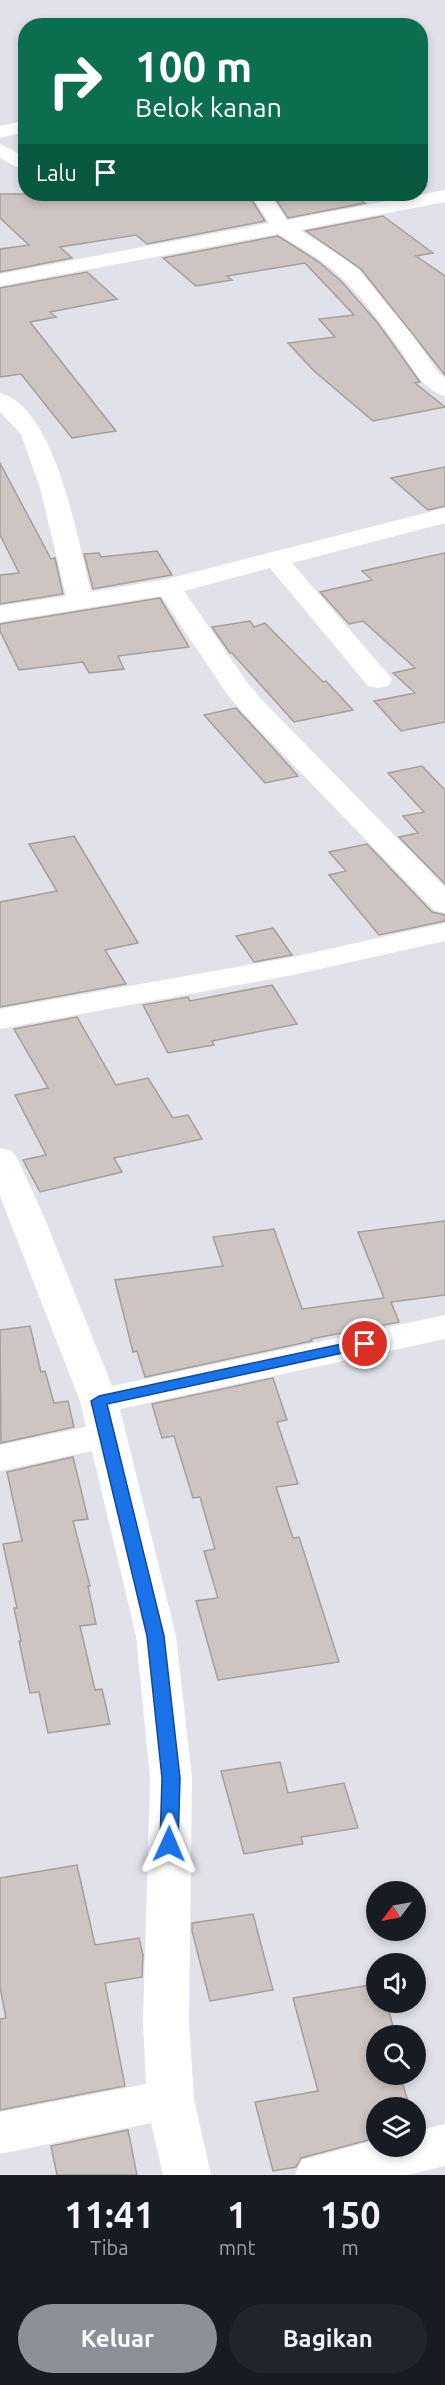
<!DOCTYPE html>
<html lang="id">
<head>
<meta charset="utf-8">
<style>
  body { margin:0; font-family:Ubuntu,sans-serif; background:#20242c; color:#f1f3f6; height:100vh; display:flex; flex-direction:column; font-size:22px; white-space:nowrap }
  * { box-sizing:border-box; margin:0 }
  p { font-size:20px; color:#9ea1a6 }
  .icon { flex:none; width:33px; height:33px; fill:none; stroke:currentColor; stroke-width:2; stroke-linecap:round; stroke-linejoin:round }
  .map { position:relative; height:2175px; overflow:hidden }
  .sheet { display:flex; flex-direction:column; background:#171b24; flex:1 }
  .sheet>* { flex:none }
  .guide { position:absolute; left:18px; top:18px; width:410px; height:183px; border-radius:24px; box-shadow:0 3px 9px #0003; background:#0b6e4f; color:#fff; overflow:hidden }
  .needle { width:39px; rotate:238deg }
  .fabs { position:absolute; left:366px; top:1881px; display:grid; gap:12px }
  .fabs a { display:grid; place-items:center; width:60px; height:60px; border-radius:50%; background:#171b24; box-shadow:0 3px 9px #0003; font-size:30px }
  .pin { position:absolute; display:grid; place-items:center; width:51px; height:51px; color:#fff; margin:-26px; border:3px solid #fff; border-radius:50%; box-shadow:0 2px 6px #0007 }
  .me { position:absolute; width:66px; margin:-33px; rotate:1deg; stroke-linejoin:round; filter:drop-shadow(0 0 4px #0008) }
  .turn { display:flex; align-items:center; gap:21px; height:126px; padding:0 18px; font-size:27px }
  .turn .icon { width:78px; height:78px; stroke-width:2.5 }
  .turn b { display:block; font-size:42px; line-height:51px }
  .then { display:flex; align-items:center; height:57px; padding:0 18px; background:#0003; gap:12px; font-size:22px }
  .eta { display:flex; justify-content:space-evenly; align-items:center; height:102px; text-align:center }
  .eta b { font-size:36px; font-weight:600; line-height:42px }
  .cta { display:flex; gap:12px; margin-top:auto; padding:12px 18px }
  .cta a { flex:1; height:69px; border-radius:36px; background:#8c9099; color:#fff; font-size:24px; font-weight:600; line-height:69px; text-align:center }
  .cta a+a { background:#20242c; color:#f1f3f6 }
  .map>svg:first-child { display:block }
  .building { fill:#cec5c2; stroke:#a69e9a; stroke-width:1.5 }
  .lines { fill:none; stroke-linecap:round; stroke-linejoin:round }
  .minor { fill:#fff; fill-rule:evenodd }
  .route { fill:#1a73e8; stroke:#114b97; stroke-width:1.5 }
</style>
</head>
<body>
<div class="map">
<svg width="445" height="2175" viewBox="0 0 445 2175">
  <rect width="100%" height="100%" fill="#e1e1ea"/>
  <!-- building -->
  <path class="building" d="M0,194H248L265,221L147,244L136,235L60,247L72,258L0,272V249L29,245L0,218Z
    M320,194H352L365,203L288,218L277,201Z
    M383,216L433,253L416,256L445,276V375L361,269L306,231Z
    M278,236L319,262L341,281L377,322L420,382L415,383L445,407L373,421L314,371L288,343L335,337L319,319L354,315L305,263L227,276L232,280L196,286L163,258Z
    M87,272L117,299L50,312L56,317L30,322L116,431L72,438L21,374L0,377V288Z
    M0,463L51,559L55,558L63,594L0,604V575L19,573L0,535Z
    M445,467V506L428,510L391,478Z
    M157,551L172,575L93,589L84,554L99,553L101,557Z
    M445,553V722L401,731L374,701L415,693L393,673L415,668L363,621L349,624L320,592L372,580L362,571Z
    M160,598L189,647L118,656L124,669L89,673L83,662L19,670L0,631V624Z
    M250,621L254,627L265,623L323,682L326,681L353,710L294,722L232,653H230L212,627Z
    M236,708L274,749L298,776L265,783L204,715Z
    M422,766L445,790V884L399,837L418,833L403,816L424,812L388,773Z
    M74,836L138,943L105,950L126,984L0,1007V902L57,891L29,844Z
    M367,844L432,912L445,915V921L379,935L329,875L346,871L329,852Z
    M273,928L292,955L254,962L236,936Z
    M272,985L297,1024L212,1041L214,1045L168,1053L143,1005L188,997L190,1001Z
    M77,1017L116,1085L148,1078L173,1118L188,1115L202,1139L114,1158L122,1172L40,1192L23,1160L46,1155L15,1095L48,1088L14,1029Z
    M445,1221V1295L391,1302L399,1322L311,1339L312,1341L145,1377L137,1351L133,1352L115,1280L223,1266L213,1237L274,1229L302,1309L384,1298L358,1232Z
    M30,1326L41,1372L45,1371L54,1403L68,1401L74,1427L1,1443L0,1330Z
    M273,1378L287,1420L277,1422L298,1484L276,1487L293,1538L299,1537L339,1662L218,1680L196,1601L218,1598L204,1551L215,1549L200,1497L193,1498L174,1436L162,1438L152,1404Z
    M73,1457L88,1519L73,1521L90,1586H88L96,1624L80,1626L95,1690L102,1689L110,1724L48,1733L39,1692L30,1693L19,1641H21L14,1608H17L3,1544L22,1541L7,1472Z
    M280,1762L288,1793L344,1783L358,1828L301,1837L303,1844L244,1854L221,1771Z
    M77,1865L95,1945L139,1938L143,1955L142,1977L105,1983L125,2086L0,2110V2019L6,2018L0,1987V1878Z
    M253,1914L273,1990L210,2001L192,1931V1923Z
    M376,1984V2002H386L396,2036H376V2074H402L400,2075L410,2108H376V2138L301,2158L296,2167L273,2171L255,2102L318,2091L293,1998Z
    M128,2130L137,2175H57L51,2146Z"/>
  <g class="lines">
    <!-- minor -->
    <path class="minor" d="M26,120V132L0,138V126Z
      M0,144L26,157V172L0,158Z
      M445,190V202L300,230L342,257L359,270L414,337L437,371L445,378V396C422,390 411,365 398,347C382,324 363,299 343,279C324,260 300,248 278,234L0,286V274L269,223L250,194H270L287,220Z
      M0,393C56,407 78,542 91,592L167,579L445,508V523L292,563L388,674L392,680L388,686L378,688L368,686L270,568L184,591L247,682L262,700L445,887V913L434,910L242,712L227,694L161,596L0,622V606L66,596L40,488L21,434L0,412Z
      M445,923V941L293,975L0,1029V1009L293,957Z
      M0,1148L12,1151L17,1158L45,1219L112,1386L445,1315V1339L120,1409L176,1636L192,1778L189,2022L194,2099L211,2175H163L151,2123L0,2154V2112L146,2084L143,2022L150,1778L136,1636L92,1451L0,1471V1445L86,1427L80,1401L0,1196Z
      M445,2124V2166L407,2175H295L302,2160L376,2140V2146H416V2131Z"/>
  </g>
  <!-- route -->
  <path class="route" d="M365,1339L370,1340L373,1344L370,1347L107,1404L164,1636L180,1778L178,1844L176,1849L169,1851L163,1849L160,1844L162,1778L147,1636L91,1401L99,1396Z"/>
</svg>
<div class="fabs">
<a><svg class="needle" viewBox="-14 -14 28 28"><path d="M0-13l5 13h-10z" fill="#e53935"/><path d="M0 13l5-13h-10z" fill="#9ea1a6"/></svg></a>
<a><svg class="icon" aria-label="sound" viewBox="0 0 24 24"><path d="M4 9h4l5-4v14l-5-4H4zM17 9q2 3 0 6"/></svg></a>
<a><svg class="icon" aria-label="search" viewBox="0 0 24 24"><circle cx="10" cy="10" r="6"/><path d="M15 15l6 6"/></svg></a>
<a><svg class="icon" aria-label="layers" viewBox="0 0 24 24"><path d="M12 4l9 5-9 5-9-5zM3 14l9 5 9-5"/></svg></a>
</div>
<div class="pin" style="left:365px;top:1344px;background:#d93025"><svg class="icon" aria-label="arrive" viewBox="0 0 24 24"><path d="M6 21V4h12l-3 4 3 4H6"/></svg></div>
<svg class="me" style="left:169px;top:1844px" viewBox="-20 -20 40 40"><path d="M0-17L14 15 0 8-14 15z" fill="#1a73e8" stroke="#fff" stroke-width="4"/></svg>
<div class="guide">
<div class="turn"><svg class="icon" aria-label="right" viewBox="0 0 24 24"><path d="M7 20v-9h11M14 6l5 5-5 5"/></svg><div><b>100 m</b>Belok kanan</div></div>
<div class="then">Lalu<svg class="icon" aria-label="arrive" viewBox="0 0 24 24"><path d="M6 21V4h12l-3 4 3 4H6"/></svg></div>
</div>
</div>
<section class="sheet">
<div class="eta">
<div><b>11:41</b><p>Tiba</p></div>
<div><b>1</b><p>mnt</p></div>
<div><b>150</b><p>m</p></div>
</div>
<div class="cta"><a>Keluar</a><a>Bagikan</a></div>
</section>
</body>
</html>
